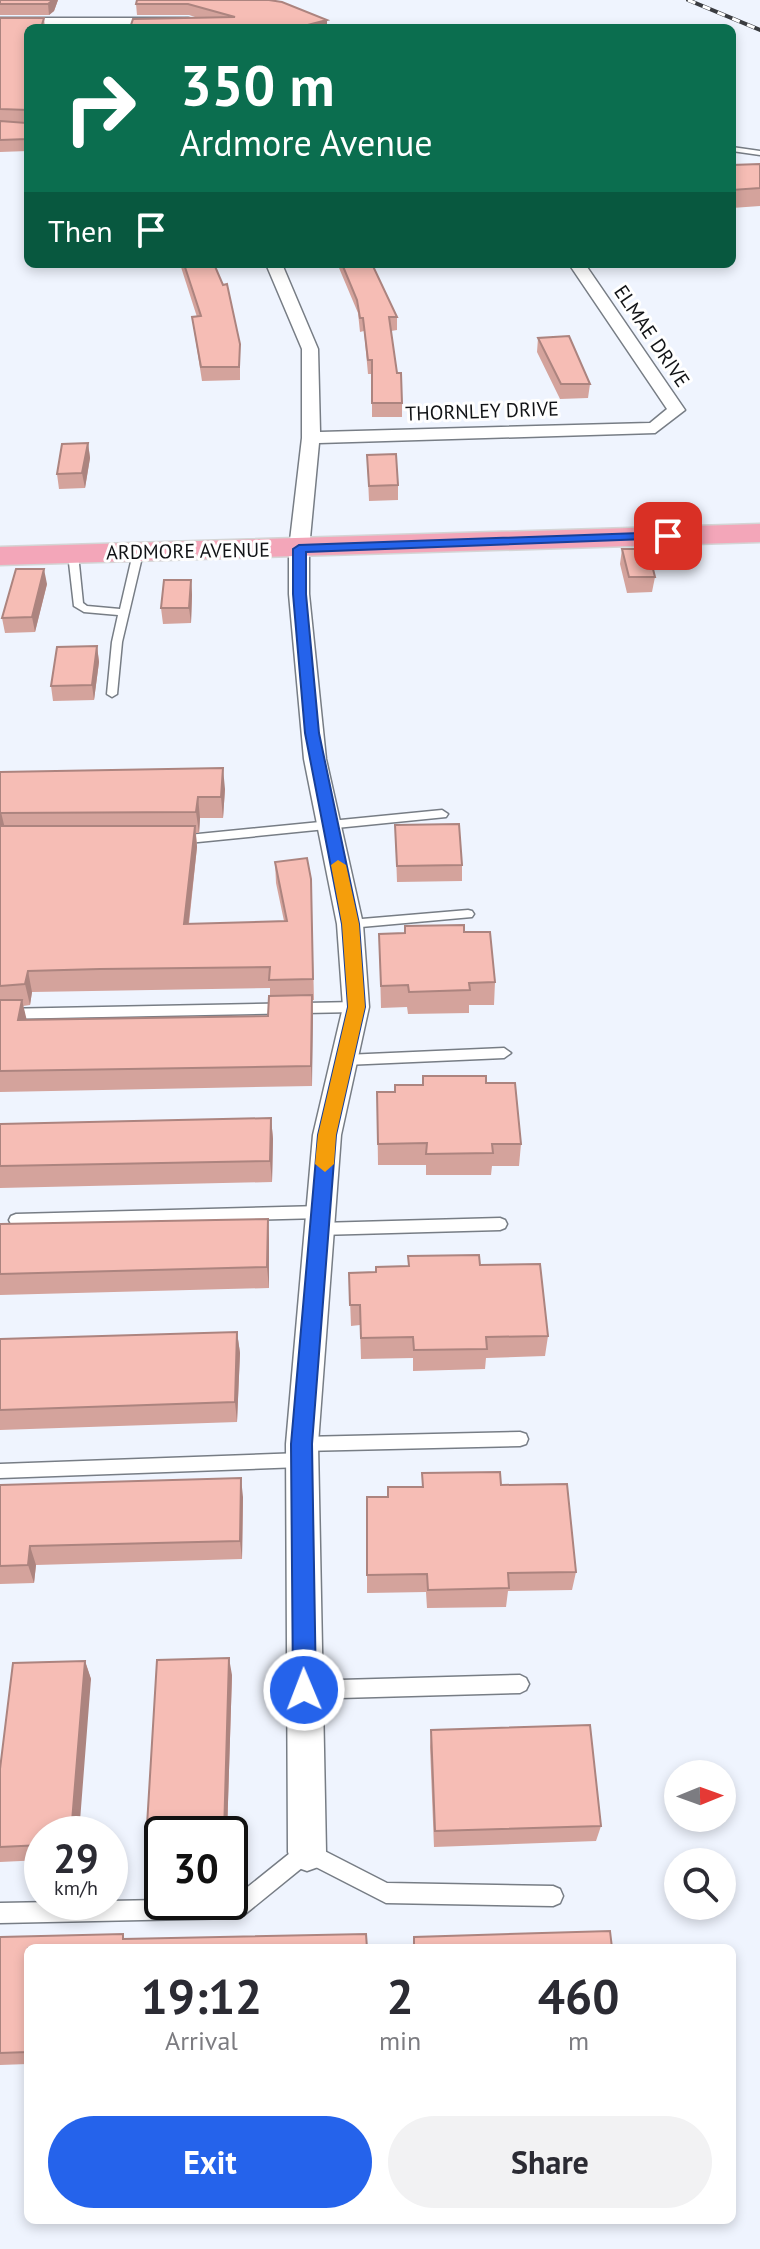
<!DOCTYPE html>
<html lang="en">
<head>
<meta charset="utf-8">
<style>
  body { margin:0; font-family:"PT Sans",sans-serif; background:#f2f2f3; color:#2b2b33; height:100vh; display:flex; flex-direction:column; font-size:30px; white-space:nowrap }
  * { box-sizing:border-box; margin:0 }
  p { font-size:26px; color:#7c7c81 }
  .icon { flex:none; width:44px; height:44px; fill:none; stroke:currentColor; stroke-width:2; stroke-linecap:round; stroke-linejoin:round }
  .map { position:relative; flex:1; overflow:hidden }
  .side { position:absolute; left:24px; top:1944px; width:712px; height:280px; display:flex; flex-direction:column; background:#fff; border-radius:12px; box-shadow:0 4px 12px #0003 }
  .side>* { flex:none }
  .top-card { position:absolute; left:24px; top:24px; width:712px; height:244px; border-radius:12px; box-shadow:0 4px 12px #0003; background:#0b6e4f; color:#fff; overflow:hidden }
  .needle { width:52px; rotate:89deg }
  .controls { position:absolute; left:664px; top:1760px; display:grid; gap:16px }
  .controls a { display:grid; place-items:center; width:72px; height:72px; border-radius:50%; background:#fff; box-shadow:0 4px 12px #0003; font-size:40px }
  .speed { position:absolute; left:24px; top:1816px; display:flex; gap:16px; font-size:40px; font-weight:700; text-align:center }
  .speed>* { display:grid; place-content:center; width:104px; height:104px; border-radius:50%; background:#fff; box-shadow:0 4px 12px #0003; line-height:1 }
  .speed small { font-size:20px; font-weight:400 }
  .speed .limit { border:4px solid #111; border-radius:12px; background:#fff; color:#111 }
  .pin { position:absolute; display:grid; place-items:center; width:68px; height:68px; color:#fff; margin:-34px; border-radius:16px; box-shadow:0 4px 12px #0006 }
  .me { position:absolute; width:88px; margin:-44px; rotate:359deg; stroke-linejoin:round; filter:drop-shadow(0 0 6px #0008) }
  .turn { display:flex; align-items:center; gap:28px; height:168px; padding:0 24px; font-size:36px }
  .turn .icon { width:104px; height:104px; stroke-width:2.5 }
  .turn b { display:block; font-size:56px; line-height:68px }
  .then { display:flex; align-items:center; height:76px; padding:0 24px; background:#0003; gap:16px; font-size:30px }
  .eta { display:flex; justify-content:space-evenly; align-items:center; height:136px; text-align:center }
  .eta b { font-size:48px; font-weight:800; line-height:56px }
  .button { display:flex; gap:16px; margin-top:auto; padding:16px 24px }
  .button a { flex:1; height:92px; border-radius:48px; background:#2563eb; color:#fff; font-size:32px; font-weight:800; line-height:92px; text-align:center }
  .button a+a { background:#f2f2f3; color:#2b2b33 }
  .map>svg:first-child { display:block }
  .lines { fill:none; stroke-linecap:round; stroke-linejoin:round }
  .service-casing { stroke:#777d85; stroke-width:3 }
  .minor-casing { stroke:#777d85; stroke-width:3 }
  .primary-casing { stroke:#d4d5d5; stroke-width:3 }
  .service { fill:#fff; fill-rule:evenodd }
  .minor { fill:#fff; fill-rule:evenodd }
  .primary { fill:#f3a6b9; fill-rule:evenodd }
  .rail-casing { stroke:#3a3c40; stroke-width:4 }
  .rail { stroke:#fff; stroke-width:3; stroke-dasharray:8; stroke-linecap:butt }
  .wall { fill:#d4a39c; fill-rule:evenodd }
  .shaded-wall { fill:#ac847f }
  .building { fill:#f6bdb5; stroke:#ac847f; stroke-width:2 }
  .route { fill:#2563eb; stroke:#184099; stroke-width:2 }
  .slow { fill:#f59e0b }
  .labels { text-anchor:middle; stroke-width:6; stroke-linejoin:round; paint-order:stroke }
  .far-street-label { font-size:20px; fill:#111316; stroke:#fff }
</style>
</head>
<body>
<div class="map">
<svg width="760" height="2249" viewBox="0 0 760 2249">
  <rect width="100%" height="100%" fill="#eff4fe"/>
  <g class="lines">
    <!-- service casing -->
    <g class="service-casing">
      <path id="service" d="M732,147L760,151V155L732,151Z
        M138,550L143,553L122,642L117,694L112,697L107,694L112,642L118,615L84,612L74,606L68,554L73,551L78,554L83,603L87,606L120,609L133,553Z
        M442,810L448,814L446,817L178,844L172,840L178,836Z
        M468,910L472,911L474,914L472,917L350,928L344,924L350,920Z
        M356,1002L363,1007L356,1012L0,1019V1009Z
        M504,1048L511,1053L504,1058L345,1065L338,1060L345,1055Z
        M321,1206L326,1208L328,1212L326,1216L321,1218L16,1226L11,1224L9,1220L11,1216L16,1214Z
        M500,1218L505,1220L507,1224L505,1228L500,1230L319,1235L314,1233L312,1229L314,1225L319,1223Z
        M520,1432L526,1434L528,1439L526,1444L520,1446L302,1451L296,1449L294,1444L296,1439L302,1437Z
        M301,1453L307,1455L309,1460L307,1465L301,1467L0,1478V1464Z
        M520,1675L526,1678L529,1684L526,1690L520,1693L304,1699L298,1696L295,1690L298,1684L304,1681Z
        M307,1842L387,1883L553,1886L560,1889L563,1896L560,1903L553,1906L386,1903L308,1863L244,1915L237,1918L0,1923V1903L162,1900V1902H230V1898H234L300,1845Z"/>
    </g>
    <!-- minor casing -->
    <g class="minor-casing">
      <path id="minor" d="M0,18H188L233,28L0,26Z
        M266,264H282L318,349L320,432L650,423L667,409L569,264H585L685,410L655,433L319,443L309,549V594L326,759L363,924L369,1007L341,1135L318,1444L326,1852L321,1866L307,1871L293,1866L288,1852L286,1444L313,1135L343,1007L337,924L304,759L289,594V549L302,438V349Z"/>
    </g>
    <!-- primary casing -->
    <g class="primary-casing">
      <path id="primary" d="M760,524V542L0,565V547Z"/>
    </g>
    <!-- service -->
    <use href="#service" class="service"/>
    <!-- minor -->
    <use href="#minor" class="minor"/>
    <!-- primary -->
    <use href="#primary" class="primary"/>
    <!-- rail casing -->
    <g class="rail-casing">
      <path id="rail" d="M688,0L760,30"/>
    </g>
    <!-- rail -->
    <use href="#rail" class="rail"/>
  </g>
  <!-- wall -->
  <path class="wall" d="M0,0H58L54,11L49,15H0Z
    M269,0L327,20L198,18L189,15H137L136,4Z
    M0,18H44L45,28H28V151L0,152Z
    M760,164V206L732,208V165Z
    M180,264H214L240,358V380L202,381L192,317H197Z
    M332,264H372L397,317V330L391,331L402,403V417H372V374H368L364,331L360,332L358,313L339,268H334Z
    M538,338L590,384L588,398L560,399L537,352Z
    M88,443L90,458L85,488L59,489L57,474Z
    M367,455L398,485V500L369,501Z
    M622,549L655,577L652,592L627,593L620,564Z
    M191,580L192,595L191,623L163,624L161,608Z
    M47,584L35,632L5,633L2,618Z
    M97,646L99,662L94,700L53,701L51,686Z
    M0,772L225,789L223,818H200L199,833H196L197,847L189,924L284,921L276,883L275,862L311,879L314,1000H312V1086L0,1092ZM270,988V996L268,1016L26,1020L23,1006L30,1005L32,992Z
    M395,825L462,865V881L397,882Z
    M464,932L495,982L494,1005H469V1013L408,1014L407,1007L381,1008L379,934Z
    M423,1076L486,1083L521,1144L519,1166H492L491,1175H426V1165H378L377,1092H395L423,1085Z
    M271,1118L273,1139L272,1182L0,1188V1124Z
    M268,1219L269,1240V1288L0,1295V1224Z
    M408,1256L480,1265L548,1336L545,1356L486,1358L485,1369L413,1371V1358L361,1359L360,1325L351,1326L349,1273L376,1272L408,1266Z
    M237,1332L240,1353L237,1422L0,1430V1339Z
    M422,1473L501,1485L576,1572L572,1590L508,1591L506,1607L427,1608L426,1592L367,1593V1497H388L422,1487Z
    M0,1485L243,1497L242,1559L36,1565L34,1583L0,1584Z
    M85,1661L91,1679L42,1834V1860L0,1862V1769Z
    M232,1675L227,1834H162V1857H150L146,1842Z
    M431,1730L601,1826L596,1841L434,1847L430,1747Z
    M0,1937L28,1948V2064L0,2065Z"/>
  <!-- shaded-wall -->
  <path class="shaded-wall" d="M53,0H58L54,11L49,15L48,4Z
    M327,20V28H296Z
    M88,443L90,458L85,488L82,473Z
    M44,569L47,584L35,632L32,617Z
    M191,580L192,595L191,623L189,608Z
    M97,646L99,662L94,700L92,685Z
    M223,768L225,789L223,818L221,797Z
    M198,797L200,818L199,833L196,812Z
    M1,812L6,833L0,837V813Z
    M195,826L197,847L186,945L184,924Z
    M28,971L32,992L30,1005L25,984Z
    M312,995L313,1016L312,1086L311,1066Z
    M22,1000L27,1021L18,1020Z
    M271,1118L273,1139L272,1182L270,1161Z
    M268,1219L269,1240V1288L267,1267Z
    M237,1332L240,1353L237,1422L235,1402Z
    M241,1478L243,1497L242,1559L240,1541Z
    M30,1546L36,1565L34,1583L28,1565Z
    M229,1658L232,1675L227,1834H224Z
    M85,1661L91,1679L79,1834H71Z"/>
  <!-- building -->
  <path class="building" d="M0,0H53L48,4H0Z
    M137,0H269L282,2L327,20L296,28H130L133,19L235,17L188,4H136Z
    M0,18H44L41,28H28V110L0,109Z
    M28,113V139L0,140V121L26,123Z
    M760,164V188L732,190V165Z
    M184,264H214L223,285L227,284L240,344L239,367H201L192,317L201,316Z
    M342,264H372L397,317H389L397,373H401L402,403H372V360H368L363,318H360L357,300Z
    M569,336L590,384H561L538,338Z
    M88,443L82,473L57,474L62,444Z
    M396,454L398,485L369,486L367,455Z
    M622,549H648L655,577H629Z
    M16,569H44L32,617L2,618Z
    M164,580H191L189,608H161Z
    M97,646L92,685L51,686L57,647Z
    M223,768L221,797H198L196,812L0,813V772Z
    M459,824L462,865L397,866L395,825Z
    M0,825L1,826H195L184,924L287,921L275,862L307,858L311,879L313,979L269,980L270,967L100,969L28,971L25,984L0,986Z
    M464,925V932H490L495,982L469,983L470,990L409,992L408,985L381,986L379,934L405,933V926Z
    M312,995L311,1066L0,1071V1000H22L18,1020L268,1016L269,996Z
    M423,1076H486V1083H515L521,1144H492L493,1153L426,1154L427,1143L378,1144L377,1092H395V1085H423Z
    M271,1118L270,1161L0,1166V1124Z
    M268,1219L267,1267L0,1274V1224Z
    M479,1255L480,1265L540,1264L548,1336L486,1337L487,1349L414,1350L413,1337L361,1338L360,1305H350L349,1273L376,1272V1267L409,1266L408,1256Z
    M237,1332L235,1402L0,1410V1339Z
    M500,1472L501,1485L567,1484L576,1572L508,1573L509,1588L428,1590L427,1574L367,1575V1497H388V1487H423L422,1473Z
    M241,1478L240,1541L30,1546L28,1565L0,1566V1485Z
    M229,1658L224,1834H162V1842H146L157,1660Z
    M85,1661L71,1834H42V1845L0,1847V1769L13,1663Z
    M590,1725L601,1826L435,1831L431,1730Z
    M610,1931L612,1948H414V1937Z
    M123,1934V1939L366,1934L367,1948H28V2052L0,2053V1937Z"/>
  <!-- route -->
  <path class="route" d="M668,532L672,533V538L306,552V594L319,733L359,924L365,1007L336,1135L312,1444L316,1690L313,1699L304,1702L296,1699L293,1690L291,1444L318,1135L348,1007L342,924L305,733L293,594V549L299,545Z"/>
  <!-- slow -->
  <path class="slow" d="M338,860L346,865L359,924L365,1007L336,1135L334,1164L325,1172L315,1164L318,1135L348,1007L342,924L331,865Z"/>
  <g class="labels">
    <!-- far-street labels -->
    <g class="far-street-label">
      <text transform="translate(652 336) rotate(56)" y="7">ELMAE DRIVE</text>
      <text transform="translate(482 411) rotate(-2)" y="7">THORNLEY DRIVE</text>
      <text transform="translate(188 551) rotate(-1)" y="7">ARDMORE AVENUE</text>
    </g>
  </g>
</svg>
<div class="controls">
<a><svg class="needle" viewBox="-14 -14 28 28"><path d="M0-13l5 13h-10z" fill="#e53935"/><path d="M0 13l5-13h-10z" fill="#7c7c81"/></svg></a>
<a><svg class="icon" aria-label="search" viewBox="0 0 24 24"><circle cx="10" cy="10" r="6"/><path d="M15 15l6 6"/></svg></a>
</div>
<div class="speed"><div>29<small>km/h</small></div><div class="limit">30</div></div>
<div class="pin" style="left:668px;top:536px;background:#d93025"><svg class="icon" aria-label="arrive" viewBox="0 0 24 24"><path d="M6 21V4h12l-3 4 3 4H6"/></svg></div>
<svg class="me" style="left:304px;top:1690px" viewBox="-20 -20 40 40"><circle r="17" fill="#2563eb" stroke="#fff" stroke-width="3"/><path d="M0-11L8 9 0 5-8 9z" fill="#fff"/></svg>
<div class="top-card">
<div class="turn"><svg class="icon" aria-label="right" viewBox="0 0 24 24"><path d="M7 20v-9h11M14 6l5 5-5 5"/></svg><div><b>350 m</b>Ardmore Avenue</div></div>
<div class="then">Then<svg class="icon" aria-label="arrive" viewBox="0 0 24 24"><path d="M6 21V4h12l-3 4 3 4H6"/></svg></div>
</div>
<section class="side">
<div class="eta">
<div><b>19:12</b><p>Arrival</p></div>
<div><b>2</b><p>min</p></div>
<div><b>460</b><p>m</p></div>
</div>
<div class="button"><a>Exit</a><a>Share</a></div>
</section>
</div>
</body>
</html>
